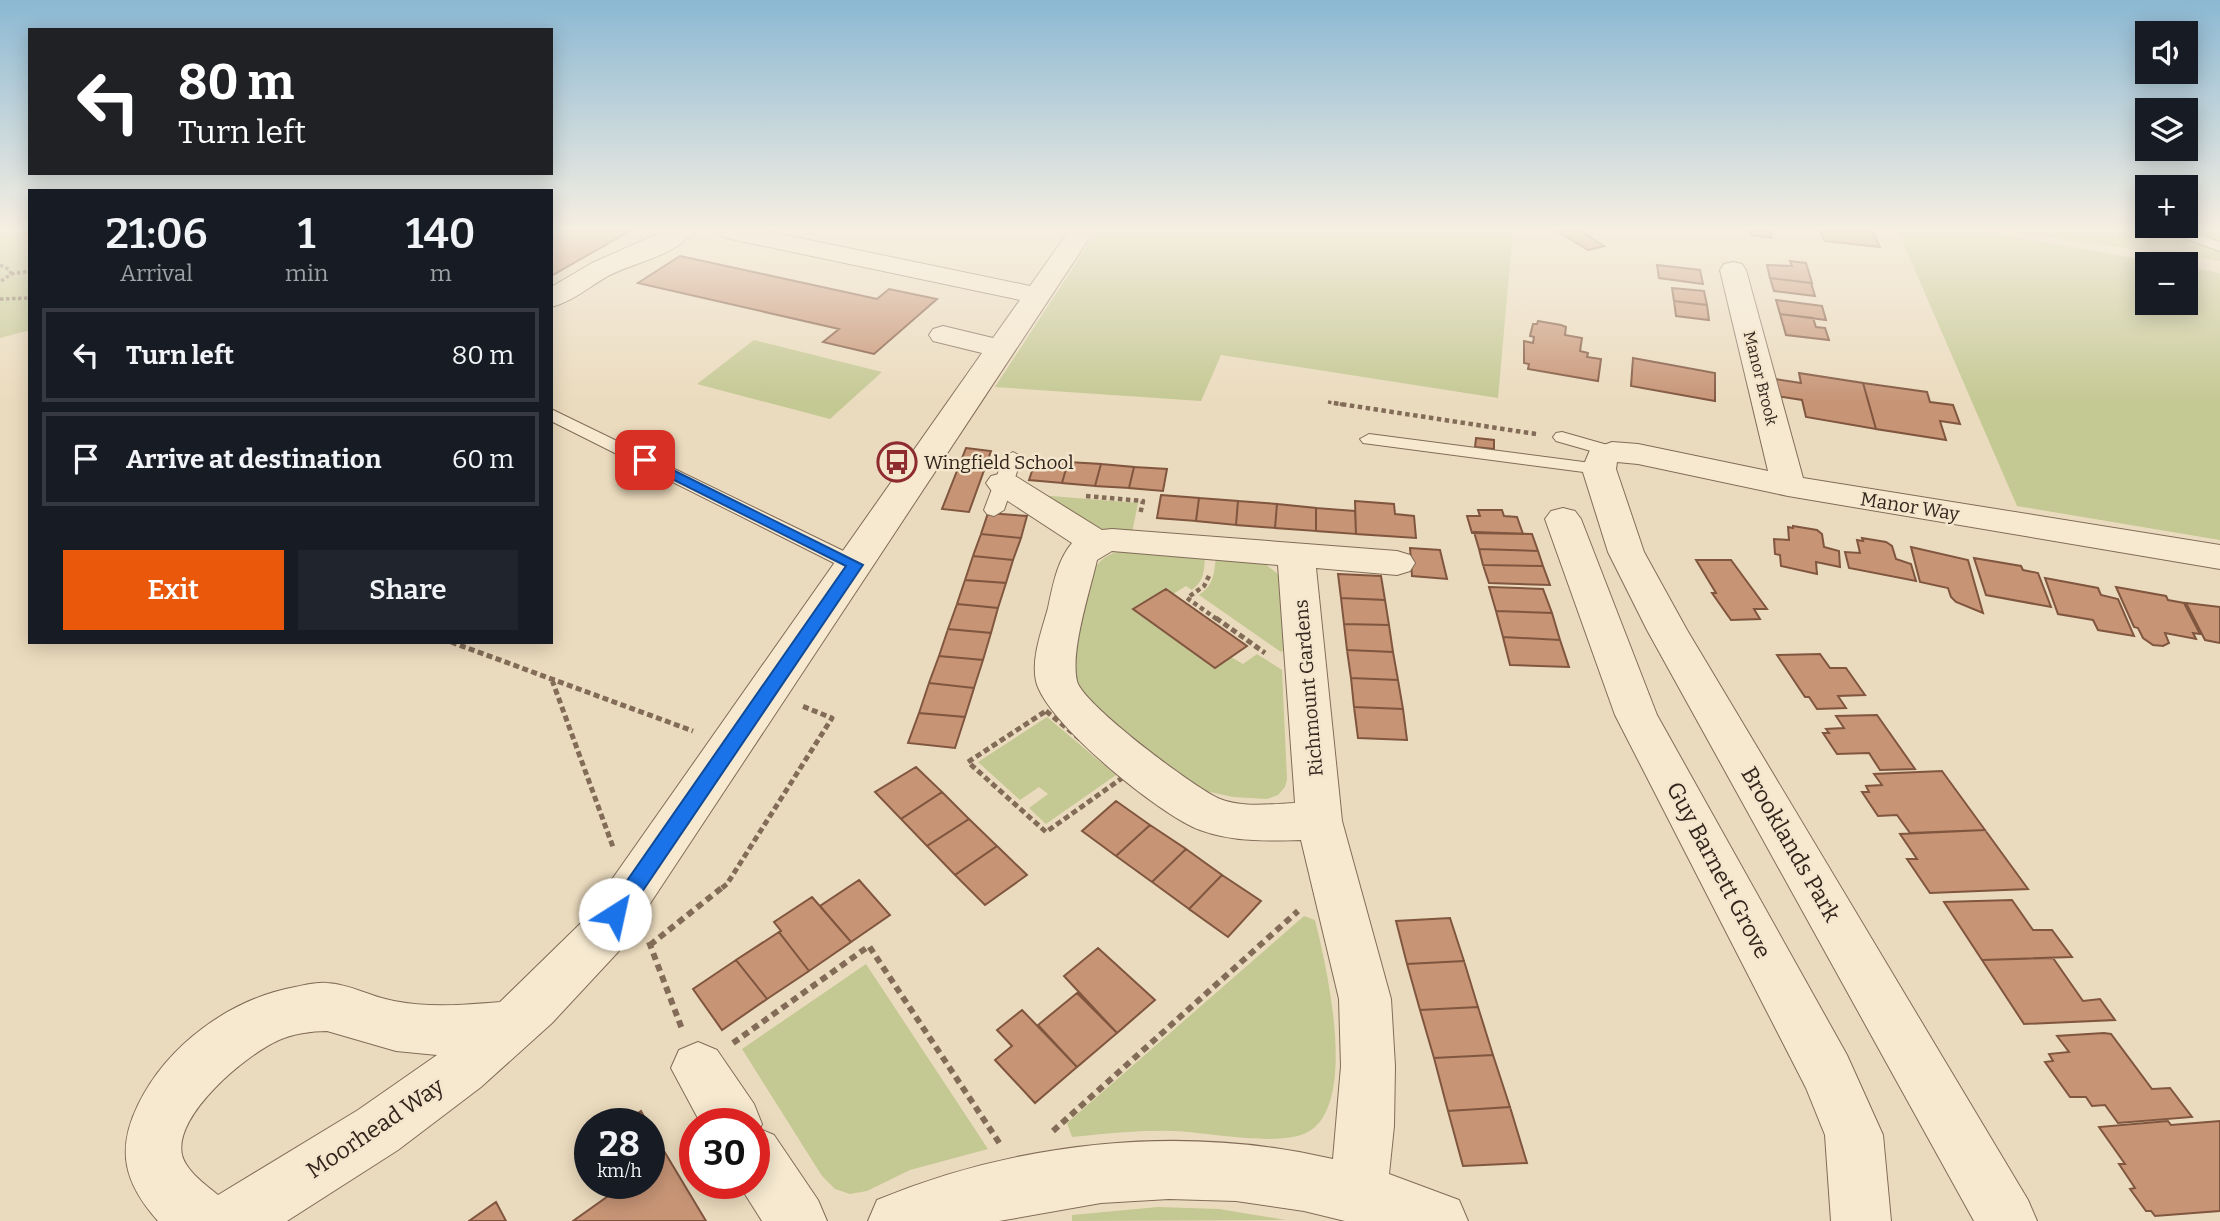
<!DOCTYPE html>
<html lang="en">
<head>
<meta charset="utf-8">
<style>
  body { margin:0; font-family:Bitter,serif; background:#20242c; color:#f1f3f6; height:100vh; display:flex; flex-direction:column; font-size:26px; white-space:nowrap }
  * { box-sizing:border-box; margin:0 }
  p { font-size:23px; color:#9ea1a6 }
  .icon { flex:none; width:38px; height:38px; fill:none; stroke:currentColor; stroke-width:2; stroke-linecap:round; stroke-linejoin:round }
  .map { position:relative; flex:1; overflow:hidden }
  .side { position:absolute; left:28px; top:189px; width:525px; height:455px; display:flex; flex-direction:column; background:#171b24; border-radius:0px; box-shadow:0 4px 18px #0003 }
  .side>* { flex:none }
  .hud { position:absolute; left:28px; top:28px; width:525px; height:147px; border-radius:0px; box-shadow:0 4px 18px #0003; background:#202124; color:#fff; overflow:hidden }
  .controls { position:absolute; left:2135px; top:21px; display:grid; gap:14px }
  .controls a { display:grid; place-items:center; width:63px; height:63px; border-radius:0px; background:#171b24; box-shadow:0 4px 18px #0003; font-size:35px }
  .speed { position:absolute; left:574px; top:1108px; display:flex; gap:14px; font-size:35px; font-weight:700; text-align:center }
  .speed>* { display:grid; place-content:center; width:91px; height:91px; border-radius:50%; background:#171b24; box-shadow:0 4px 18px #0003; line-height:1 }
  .speed small { font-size:18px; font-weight:400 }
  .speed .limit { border:10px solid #d22; background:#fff; color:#111 }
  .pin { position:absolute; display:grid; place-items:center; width:60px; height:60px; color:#fff; margin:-30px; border-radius:14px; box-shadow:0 4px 10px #0006 }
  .me { position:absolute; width:77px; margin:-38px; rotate:35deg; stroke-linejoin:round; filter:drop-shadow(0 0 5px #0008) }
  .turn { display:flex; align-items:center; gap:24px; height:147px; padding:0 35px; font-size:32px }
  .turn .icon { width:91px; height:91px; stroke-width:2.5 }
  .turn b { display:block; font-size:49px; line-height:60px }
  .eta { display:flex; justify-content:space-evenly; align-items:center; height:119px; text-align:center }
  .eta b { font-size:42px; font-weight:600; line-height:49px }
  .primary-button { display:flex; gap:14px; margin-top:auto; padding:14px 35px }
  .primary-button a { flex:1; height:80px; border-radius:0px; background:#ea580c; color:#fff; font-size:28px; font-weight:600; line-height:80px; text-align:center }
  .primary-button a+a { background:#20242c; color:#f1f3f6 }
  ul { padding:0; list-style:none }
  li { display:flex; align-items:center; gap:21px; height:94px; margin:0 14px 10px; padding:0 21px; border:4px solid #363941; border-radius:0px }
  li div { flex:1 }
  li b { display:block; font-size:26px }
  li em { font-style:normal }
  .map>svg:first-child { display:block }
  .green { fill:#c4c893 }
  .building { fill:#c79476; stroke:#80563f; stroke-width:2 }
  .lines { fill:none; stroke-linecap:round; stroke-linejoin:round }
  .lane-casing { stroke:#826c58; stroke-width:2 }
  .street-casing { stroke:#826c58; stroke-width:2 }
  .path-far3 { stroke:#826c58; stroke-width:3.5; stroke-dasharray:3.5 2.5; stroke-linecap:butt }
  .path-far2 { stroke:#826c58; stroke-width:4.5; stroke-dasharray:4.5 3.5; stroke-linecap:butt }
  .path-far1 { stroke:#826c58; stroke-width:5; stroke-dasharray:6 3.5; stroke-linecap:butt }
  .path { stroke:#826c58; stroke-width:6; stroke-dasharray:7 5; stroke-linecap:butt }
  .lane { fill:#f6e9d0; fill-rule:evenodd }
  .street { fill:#f6e9d0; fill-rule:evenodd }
  .route { fill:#1a73e8; stroke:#114b97; stroke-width:2 }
  .labels { text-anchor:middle; stroke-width:5; stroke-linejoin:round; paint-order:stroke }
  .far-street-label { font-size:16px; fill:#32251c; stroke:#f3e6cd }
  .poi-label { font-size:19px; fill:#32251c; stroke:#f3e6cd; text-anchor:start }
  .street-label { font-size:19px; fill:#32251c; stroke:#f3e6cd }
  .near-street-label { font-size:23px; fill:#32251c; stroke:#f3e6cd }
</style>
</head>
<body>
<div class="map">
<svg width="2220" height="1221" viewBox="0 0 2220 1221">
  <rect width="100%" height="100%" fill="#ebdbbe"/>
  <!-- green -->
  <path class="green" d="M0,231H30V330L0,338Z
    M1097,231H1513L1498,398L1221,355L1201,401L995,387Z
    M1898,231H1978L2169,264H2147V303H2186V267L2220,273V540L2017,506Z
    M2016,231H2220V261L2017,233Z
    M754,340L882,372L830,419L697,384Z
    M1039,495L1138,503L1132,533L1098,529Z
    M1122,551L1205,555C1204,570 1205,580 1192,590L1186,586L1173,594L1166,589L1134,609L1214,668L1231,657L1243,664L1257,654L1282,670L1287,779L1285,787L1278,795L1267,799L1233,797L1201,790C1170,767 1083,715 1073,680C1066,655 1078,625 1084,601C1090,576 1094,556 1122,551Z
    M1216,556L1264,563L1279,575L1289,646L1281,652L1199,595C1214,585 1214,574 1216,556Z
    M1047,717L1116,775L1046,824L1029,808L1048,794L1039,787L1020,800L978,762Z
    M1304,916L1315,920C1326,964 1360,1107 1306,1133C1275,1147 1208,1132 1173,1131C1139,1130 1105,1134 1072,1137L1067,1123Z
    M866,964L988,1149L910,1170L867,1191L850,1194L835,1189L822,1176L742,1049Z
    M1158,1207L1219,1209L1286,1220L1072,1221V1215Z"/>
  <!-- building -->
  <path class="building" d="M551,231H630L551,276Z
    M1557,231H1581L1604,246L1588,250Z
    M1750,231H1770L1772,238L1751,235Z
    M1820,231H1872L1880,247L1825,241Z
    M680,256L877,299L889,289L937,299L874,354L823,342L839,329L638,283Z
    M1790,261L1806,263L1812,283L1770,278L1767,265L1792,266Z
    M1657,265L1700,270L1703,284L1659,278Z
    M1770,278L1811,283L1815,296L1774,291Z
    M1672,288L1704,291L1707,305L1674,301Z
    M1776,300L1822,306L1826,320L1780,314Z
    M1674,301L1707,305L1709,320L1676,316Z
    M1780,314L1813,318L1816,327L1825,328L1829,340L1786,335Z
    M1538,321L1561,325L1566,327L1565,335L1582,338L1580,351L1588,353L1587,357L1601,359L1598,381L1528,369L1529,364L1524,363V341L1533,343L1534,337L1530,336L1533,324H1537Z
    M1633,358L1715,373V401L1631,386Z
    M1799,373L1863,383L1876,429L1806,417L1802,400L1777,396L1775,379L1801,383Z
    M1863,383L1927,392L1930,402L1953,405L1960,424L1940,421L1946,440L1876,429Z
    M1476,438L1494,440V449L1475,447Z
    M966,448L991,451L969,512L942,509Z
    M1036,459L1068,462L1062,483L1029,480Z
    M1068,462L1101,464L1095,486L1062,483Z
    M1101,464L1134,467L1129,488L1095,486Z
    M1134,467L1167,469L1163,491L1129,488Z
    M1161,495L1199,498L1196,521L1157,518Z
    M1199,498L1238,501L1236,525L1196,521Z
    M1238,501L1277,504L1275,528L1236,525Z
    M1355,501L1394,504L1395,514L1414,516L1416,538L1356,534Z
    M1277,504L1316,508V531L1275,528Z
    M1316,508L1355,511L1356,534L1316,531Z
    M1478,510H1502L1504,516L1517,517L1523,534L1472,533L1467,516H1480Z
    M988,513L1027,516L1021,538L981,534Z
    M1793,526L1817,530L1822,534L1824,547L1839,551L1840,567L1816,562L1817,574L1781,566L1780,555L1775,554L1774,539L1789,540L1788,527L1793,528Z
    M1474,532L1532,534L1538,551L1479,549Z
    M981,534L1021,538L1013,560L973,556Z
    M1862,538L1886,542L1892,546L1896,559L1911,564L1916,581L1849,568L1845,552L1860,553L1857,540L1863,541Z
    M1911,547L1968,560L1983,613L1956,602L1951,597L1948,588L1920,582Z
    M1410,548L1440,550L1447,579L1412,576Z
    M1479,549L1538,551L1543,566L1483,565Z
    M973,556L1013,560L1006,583L965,580Z
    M1974,558L2021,566L2023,570L2038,573L2051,607L1986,595Z
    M1696,560H1731L1767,609H1754L1760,619L1731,620L1712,593H1716Z
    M1483,565L1543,566L1550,585L1489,583Z
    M1338,574L1381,576L1385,600L1341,598Z
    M2045,578L2098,588L2101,595L2118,599L2134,636L2098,630L2093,620L2058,614Z
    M965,580L1006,583L998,608L957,604Z
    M1489,587L1543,589L1552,613L1496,611Z
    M2116,587L2166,596L2168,600L2184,603L2200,634L2193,633L2196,639L2165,633L2169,643L2163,646L2153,645L2143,638L2138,628L2134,627Z
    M1166,589L1173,594L1247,646L1215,668L1133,609Z
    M1341,598L1385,600L1389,625L1344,624Z
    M2186,603L2220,607V643L2205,640Z
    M957,604L998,608L991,633L948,629Z
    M1496,611L1552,613L1560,640L1503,637Z
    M1344,624L1389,625L1393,652L1347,650Z
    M948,629L991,633L983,660L939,656Z
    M1503,637L1560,640L1569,667L1510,665Z
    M1347,650L1393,652L1398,680L1351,678Z
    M1820,654L1830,668H1846L1865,695L1838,696L1846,708L1817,709L1809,697H1805L1777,655Z
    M939,656L983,660L974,688L929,683Z
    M1351,678L1398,680L1403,709L1354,707Z
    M929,683L974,688L965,717L919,713Z
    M1354,707L1403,709L1407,740L1358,738Z
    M919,713L965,717L955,748L908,743Z
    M1877,715L1915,769L1880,770L1869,753L1837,754L1823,733H1829L1826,729L1844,728L1836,716Z
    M916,767L942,792L901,819L875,792Z
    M1942,771L1985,830L1910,833L1897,815L1878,816L1862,792H1869L1866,786L1882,785L1874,774Z
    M942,792L969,819L927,846L901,819Z
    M1116,801L1150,825L1116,856L1082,831Z
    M969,819L997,846L955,875L927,846Z
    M1150,825L1186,849L1152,882L1116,856Z
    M1985,830L2028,889L1930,893L1907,859H1917L1900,834Z
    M997,846L1027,875L985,905L955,875Z
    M1186,849L1222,875L1189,909L1152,882Z
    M1222,875L1261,901L1228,937L1189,909Z
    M859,880L890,915L851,942L820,906Z
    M812,897L851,942L809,971L779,932L781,931L774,922Z
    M2012,900L2033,930H2052L2072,957L1982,960L1944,902Z
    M1450,918L1464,961L1407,964L1396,921Z
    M779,932L809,971L767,999L736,960Z
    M1098,948L1155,1000L1117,1033L1064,976Z
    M2053,958L2083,1001L2100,999L2115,1020L2024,1024L1982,960Z
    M736,960L767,999L722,1030L693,989Z
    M1464,961L1478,1007L1420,1010L1407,964Z
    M1077,993L1117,1033L1077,1067L1038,1025Z
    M1478,1007L1493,1055L1434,1058L1420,1010Z
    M1022,1010L1077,1067L1035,1103L995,1060L1012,1046L997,1030Z
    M2104,1033L2111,1034L2152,1089L2170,1088L2192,1117L2118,1123L2105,1105L2092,1106L2086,1097H2070L2045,1062L2053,1061L2049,1054L2069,1052L2057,1036Z
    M1493,1055L1510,1107L1448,1111L1434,1058Z
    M1510,1107L1527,1163L1463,1166L1448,1111Z
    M641,1111L648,1124H623Z
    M2168,1121L2171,1125L2220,1121V1211L2155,1216L2151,1211H2146L2130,1189L2135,1188L2119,1164H2125L2099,1127Z
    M649,1126L706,1221H573L611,1194L605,1183H649Z
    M496,1202L506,1221H469Z"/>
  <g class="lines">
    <!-- lane casing -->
    <g class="lane-casing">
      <path id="lane" d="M2164,231H2184L2220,242V251Z
        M551,409L862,560L865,565L862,570H848L551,421Z
        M1562,432L1618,448L1621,452L1612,457L1556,441L1553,437L1556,433Z
        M1369,434L1599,464L1608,469L1599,474L1363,443L1360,439Z
        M1013,452L1022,457L1004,510L994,516L987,514L984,510L1004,457Z"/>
    </g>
    <!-- street casing -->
    <g class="street-casing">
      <path id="street" d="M664,231H694C676,256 634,262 608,276C590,286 572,302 551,307V287L592,263Z
        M718,231H766L1030,286L1069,231H1094L618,952L552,1023L481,1087L398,1150L287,1221H158C124,1183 116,1150 138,1105C167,1045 230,999 295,987C305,985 317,982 327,983C350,984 371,997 394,1001C428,1008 465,1005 500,1002L582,922L982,353L933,341L929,335L933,329L943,326L993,338L1020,300L731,239L722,236ZM327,1031L396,1051L437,1055L358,1110L218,1195C206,1185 186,1171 182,1155C173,1115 247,1054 279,1040C292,1034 312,1031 327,1031Z
        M1733,262L1742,264L1746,270L1803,478L2220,545V569L1788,496L1638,464L1617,462L1616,469L1644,552L1687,630L2028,1200L2037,1221H1974L1647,630L1608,552L1582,469L1590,450L1612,442L1638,444L1768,471L1720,270L1724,264Z
        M1003,473L1015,476L1102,530L1112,529L1397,551L1410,555L1415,563L1410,571L1397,575L1316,568L1342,821L1391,999L1395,1066L1394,1126L1389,1174L1459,1200L1468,1221H1345L1304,1211L1236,1201L1169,1199L1101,1203L999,1221H868L877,1200C1019,1141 1183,1124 1333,1159L1341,1066L1339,999L1301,840C1266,841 1233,842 1200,830C1161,816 1045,722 1036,681C1031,658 1042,630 1048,608C1053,585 1057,561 1072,543L991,490L986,483L991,476ZM1112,551L1278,565L1295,803C1272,804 1242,808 1220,799C1196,789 1082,704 1077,681C1070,651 1090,591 1097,560Z
        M1563,508L1575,511L1581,519L1657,715L1847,1055L1883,1135L1891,1221H1831L1825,1135L1806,1088L1615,715L1545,519L1551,511Z
        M698,1042L717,1050L754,1104L762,1124L760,1129L774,1135L818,1200L827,1221H762L738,1183H754V1124H701L671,1068L679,1050Z"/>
    </g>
    <!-- path-far3 -->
    <path class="path-far3" d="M0,265L10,270L11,274L0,282
      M11,274L30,271
      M0,299L30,298
      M1328,402L1345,405"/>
    <!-- path-far2 -->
    <path class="path-far2" d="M1334,403L1536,434
      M1086,496L1143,501L1140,515
      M1209,576L1204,586L1187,598L1218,620"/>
    <!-- path-far1 -->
    <path class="path-far1" d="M1216,618L1265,653
      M451,642L693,731
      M552,680L613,847
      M1046,711L1125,776L1046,832L968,762Z
      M722,888L727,884L832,718L802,706"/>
    <!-- path -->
    <path class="path" d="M649,942L682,1029
      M650,945L724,886
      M733,1043L869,946L1000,1144
      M1053,1131L1298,911"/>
    <!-- lane -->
    <use href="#lane" class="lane"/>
    <!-- street -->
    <use href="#street" class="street"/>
  </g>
  <!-- sky -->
  <linearGradient id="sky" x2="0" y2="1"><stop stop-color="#8bb8d3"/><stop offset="0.57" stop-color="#f6efe2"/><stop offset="1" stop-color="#f6efe2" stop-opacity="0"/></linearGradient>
  <rect width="2220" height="402" fill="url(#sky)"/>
  <!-- route -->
  <path class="route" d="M645,456L863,565L623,920L615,923L608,920L605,914L608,908L846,566L640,463L638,460Z"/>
  <!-- icons -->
  <defs>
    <g id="bus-ring" transform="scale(2.0125)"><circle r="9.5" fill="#f3e6cd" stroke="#8e2b31" stroke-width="1.5"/><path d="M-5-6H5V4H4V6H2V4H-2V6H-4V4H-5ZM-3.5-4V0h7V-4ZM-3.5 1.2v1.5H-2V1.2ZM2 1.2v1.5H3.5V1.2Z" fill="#8e2b31"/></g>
  </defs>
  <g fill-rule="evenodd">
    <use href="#bus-ring" x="897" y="462"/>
  </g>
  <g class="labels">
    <!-- far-street labels -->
    <g class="far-street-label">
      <text transform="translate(1761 378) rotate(76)" y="6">Manor Brook</text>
    </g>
    <!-- poi labels -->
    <g class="poi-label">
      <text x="924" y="469">Wingfield School</text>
    </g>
    <!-- street labels -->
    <g class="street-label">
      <text transform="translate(1910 506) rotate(9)" y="7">Manor Way</text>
      <text transform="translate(1308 688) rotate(-95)" y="7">Richmount Gardens</text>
    </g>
    <!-- near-street labels -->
    <g class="near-street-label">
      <text transform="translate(1791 844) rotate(60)" y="8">Brooklands Park</text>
      <text transform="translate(1719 870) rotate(62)" y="8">Guy Barnett Grove</text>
      <text transform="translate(375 1128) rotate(-34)" y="8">Moorhead Way</text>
    </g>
  </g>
</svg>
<div class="controls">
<a><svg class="icon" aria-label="sound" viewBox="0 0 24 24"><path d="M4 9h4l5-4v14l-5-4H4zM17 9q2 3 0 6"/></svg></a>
<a><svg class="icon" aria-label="layers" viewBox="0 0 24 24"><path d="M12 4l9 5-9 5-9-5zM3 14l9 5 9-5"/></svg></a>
<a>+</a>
<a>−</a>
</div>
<div class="speed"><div>28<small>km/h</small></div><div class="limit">30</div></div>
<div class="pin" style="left:645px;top:460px;background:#d93025"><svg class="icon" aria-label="arrive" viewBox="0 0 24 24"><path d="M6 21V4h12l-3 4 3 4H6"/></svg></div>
<svg class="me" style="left:615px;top:914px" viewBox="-20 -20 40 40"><circle r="19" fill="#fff"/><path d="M0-13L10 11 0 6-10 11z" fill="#1a73e8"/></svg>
<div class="hud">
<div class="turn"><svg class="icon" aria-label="left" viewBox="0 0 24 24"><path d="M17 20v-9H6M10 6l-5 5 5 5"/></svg><div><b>80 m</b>Turn left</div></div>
</div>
<section class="side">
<div class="eta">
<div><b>21:06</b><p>Arrival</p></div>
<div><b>1</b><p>min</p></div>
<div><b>140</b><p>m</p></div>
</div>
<ul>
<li><svg class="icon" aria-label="left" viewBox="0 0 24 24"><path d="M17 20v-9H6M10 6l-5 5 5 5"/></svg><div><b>Turn left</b></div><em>80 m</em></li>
<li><svg class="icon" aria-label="arrive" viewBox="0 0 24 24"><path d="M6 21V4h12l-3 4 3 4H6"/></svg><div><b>Arrive at destination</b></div><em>60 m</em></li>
</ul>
<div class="primary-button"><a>Exit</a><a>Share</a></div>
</section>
</div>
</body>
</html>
